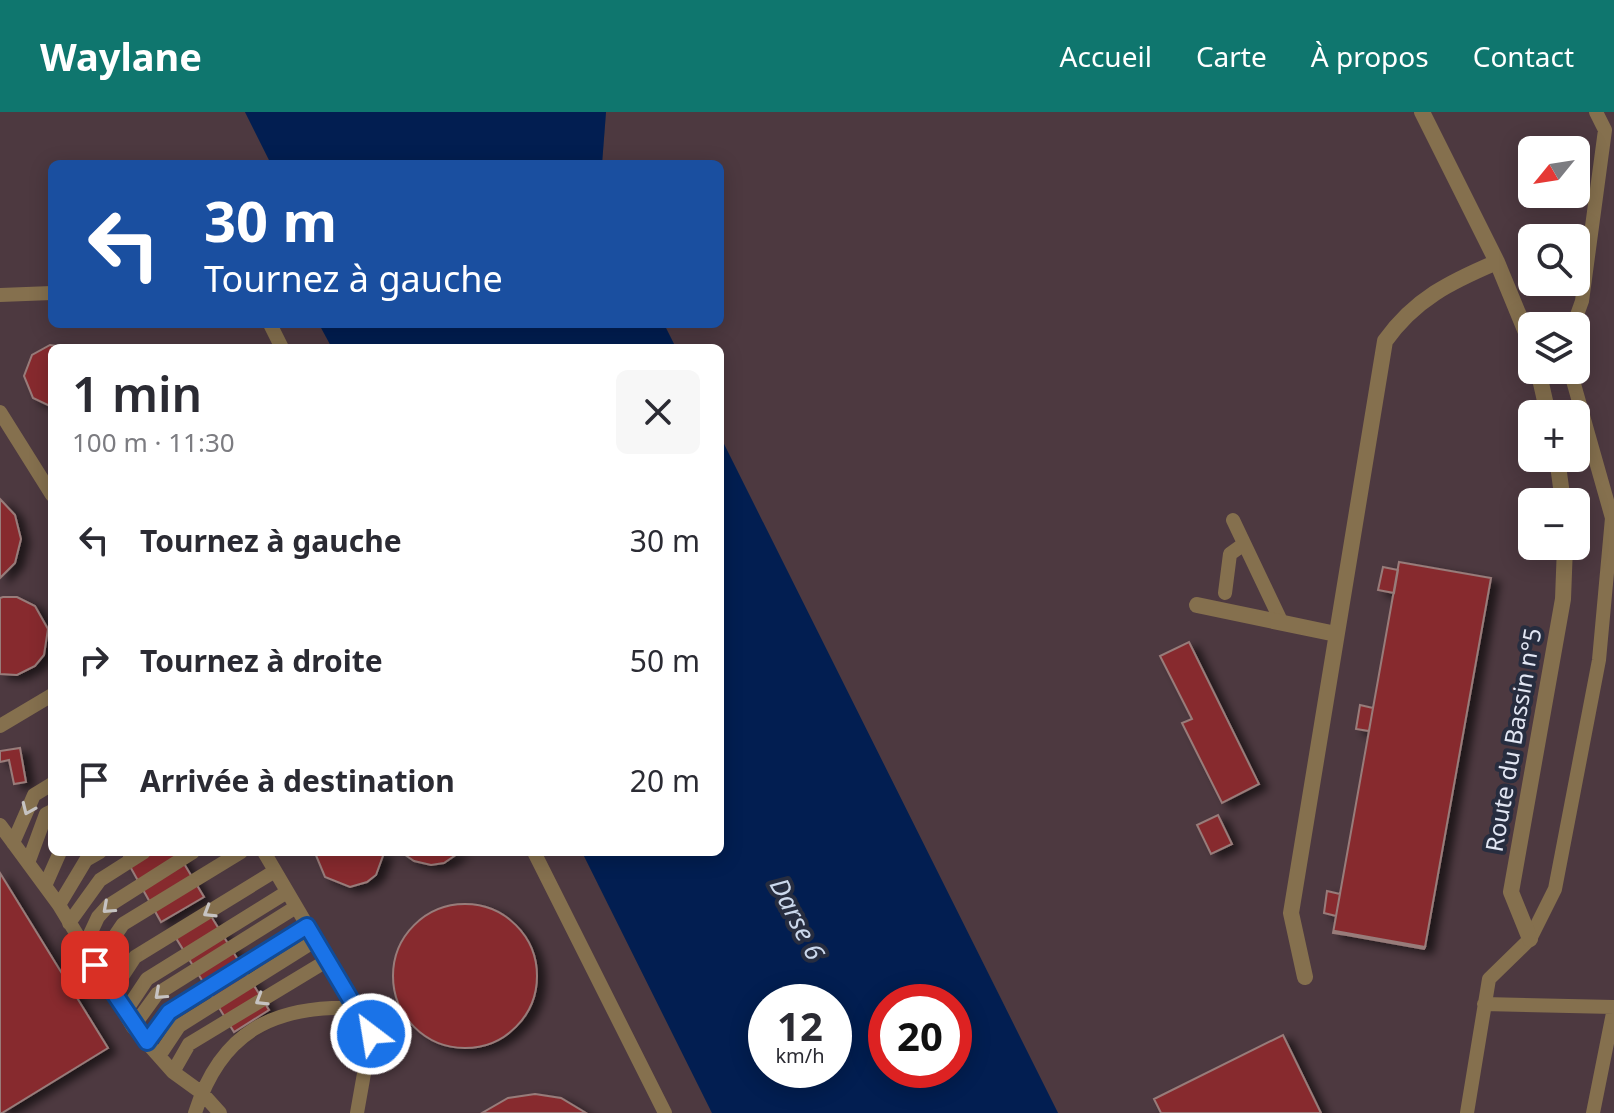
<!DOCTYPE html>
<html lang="fr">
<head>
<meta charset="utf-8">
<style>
  body { margin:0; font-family:"Noto Sans",sans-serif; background:#f7f7f7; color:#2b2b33; height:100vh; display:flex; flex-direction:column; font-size:30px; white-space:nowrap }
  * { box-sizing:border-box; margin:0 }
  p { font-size:26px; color:#7c7c81 }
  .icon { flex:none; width:44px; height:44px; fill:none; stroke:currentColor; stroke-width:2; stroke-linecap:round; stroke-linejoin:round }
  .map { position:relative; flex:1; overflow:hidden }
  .panel { position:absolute; left:48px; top:232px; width:676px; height:512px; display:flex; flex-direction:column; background:#fff; border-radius:12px; box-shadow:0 4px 20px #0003 }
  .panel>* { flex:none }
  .hud { position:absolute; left:48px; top:48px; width:676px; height:168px; border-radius:12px; box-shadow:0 4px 20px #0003; background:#1a4fa0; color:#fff; overflow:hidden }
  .needle { width:52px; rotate:240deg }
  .tools { position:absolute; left:1518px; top:24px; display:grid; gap:16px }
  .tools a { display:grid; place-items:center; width:72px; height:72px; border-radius:12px; background:#fff; box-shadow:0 4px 20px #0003; font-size:40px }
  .speed { position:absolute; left:748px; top:872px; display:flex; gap:16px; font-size:40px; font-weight:700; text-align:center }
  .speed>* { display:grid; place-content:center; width:104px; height:104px; border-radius:50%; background:#fff; box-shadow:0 4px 20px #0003; line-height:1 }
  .speed small { font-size:20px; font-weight:400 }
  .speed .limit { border:12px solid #d22; background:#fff; color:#111 }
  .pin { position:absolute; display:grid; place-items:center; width:68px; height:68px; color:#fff; margin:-34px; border-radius:16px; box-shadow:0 4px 12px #0006 }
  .me { position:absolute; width:88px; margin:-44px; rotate:329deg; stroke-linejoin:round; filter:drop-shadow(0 0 6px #0008) }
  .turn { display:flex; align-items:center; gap:28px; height:168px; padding:0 24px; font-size:36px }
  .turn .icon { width:104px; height:104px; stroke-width:2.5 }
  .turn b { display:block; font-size:56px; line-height:68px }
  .round { display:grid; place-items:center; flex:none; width:84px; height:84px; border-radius:12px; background:#f7f7f7 }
  .overview { display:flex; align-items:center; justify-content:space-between; height:136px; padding:0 24px }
  h1 { font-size:48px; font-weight:600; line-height:60px }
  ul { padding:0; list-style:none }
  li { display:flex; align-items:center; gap:24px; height:120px; padding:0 24px }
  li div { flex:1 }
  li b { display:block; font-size:30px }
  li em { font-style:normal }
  header { display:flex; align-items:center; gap:48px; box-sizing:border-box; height:112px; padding:0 40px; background:#0f766e; color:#fff }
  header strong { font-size:38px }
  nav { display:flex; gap:44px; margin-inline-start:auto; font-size:28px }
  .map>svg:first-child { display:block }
  .industrial { fill:#4d3940; fill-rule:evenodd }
  .water { fill:#021e51; fill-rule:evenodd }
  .building { fill:#872b2f; stroke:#987c7a; stroke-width:2; filter:url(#shadow) }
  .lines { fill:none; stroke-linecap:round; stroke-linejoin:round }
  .service { stroke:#85704e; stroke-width:14 }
  .minor { stroke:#85704e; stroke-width:16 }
  .oneway { stroke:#c6c3c2 }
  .route-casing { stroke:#114b97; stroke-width:20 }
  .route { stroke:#1a73e8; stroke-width:14 }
  .labels { text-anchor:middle; stroke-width:8; stroke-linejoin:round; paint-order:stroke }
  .street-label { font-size:24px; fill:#e2e6f3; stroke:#272d3f }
  .water-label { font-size:26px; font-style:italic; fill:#cbd8ec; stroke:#272d3f }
</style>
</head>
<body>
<header>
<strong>Waylane</strong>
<nav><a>Accueil</a><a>Carte</a><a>À propos</a><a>Contact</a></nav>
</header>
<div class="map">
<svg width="1614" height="1001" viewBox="0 0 1614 1001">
  <defs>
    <filter id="shadow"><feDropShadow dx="8" dy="4.5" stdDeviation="4" flood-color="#0009"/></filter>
  </defs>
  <rect width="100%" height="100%" fill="#31374a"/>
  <!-- industrial -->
  <path class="industrial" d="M0,0H245L271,52H52V212H319L332,236H52V740H582L712,1001H0Z
    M606,0H1614V1001H1058L720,324V236H676L664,212H720V52H602ZM1532,38H1576V82H1532ZM1532,126H1576V170H1532ZM1532,214H1576V258H1532ZM1532,302H1576V346H1532ZM1532,390H1576V434H1532Z"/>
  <!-- water -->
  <path class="water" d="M245,0H606L602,52H271Z
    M319,212H664L676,236H332Z
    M720,324L1058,1001H712L582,740H720ZM766,890H834V958H766ZM886,890H954V958H886Z"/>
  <!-- building -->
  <path class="building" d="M50,233L70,236H52V295L33,286L24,264L32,243Z
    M0,387L15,403L21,427L15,451L0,466Z
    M1399,450L1491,466L1425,835L1333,821Z
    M1383,455L1398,458L1394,481L1378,478Z
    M3,485H17L35,494L48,517L44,543L35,554L17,563L0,562V486Z
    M1189,530L1259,672L1222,691L1182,611L1192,607L1160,544Z
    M1360,593L1373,596L1369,619L1356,617Z
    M20,636L26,670L14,672L9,648L0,650V639Z
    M1218,703L1232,732L1211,742L1197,713Z
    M122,740H177L204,785L161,810Z
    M401,740H460L444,751L431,753L414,749Z
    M315,741V740L384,741L376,763L367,770L350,775L325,765Z
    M0,761L108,936L2,1001H0Z
    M1327,779L1340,782L1336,804L1324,801Z
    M393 864a72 72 0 1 1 144 0a72 72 0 1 1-144 0Z
    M206,796L269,898L234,920L171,818Z
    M1335,819L1425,835L1424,837L1335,821Z
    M1283,923L1321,1001H1161L1154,987Z
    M535,982L561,986L586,1001H482L508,986Z"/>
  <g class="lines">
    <!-- service -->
    <path class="service" d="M0,183L52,181
      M270,212L282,236
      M1573,214L1582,189L1605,18L1596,0
      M0,300L52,383
      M1233,408L1282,511
      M1225,481L1230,442L1244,432
      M0,614L52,583
      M0,713L59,793L133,915L173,960L202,981L220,1001
      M13,731L34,683L52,672
      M264,740L371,922L357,1001
      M534,740L665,1001
      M28,751L46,702L52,699
      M45,774L60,740
      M59,793L86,748L100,740
      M69,811L100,768L144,740
      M84,835L98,805L108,794L193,740
      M95,853L123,812L241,740
      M112,880L135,845L275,759
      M1484,892L1614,895
      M125,900L147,867L287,780
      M133,915L157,882L296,795
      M147,930L169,900L307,814
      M159,944L179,914L316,828
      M173,960L189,932L328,848
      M195,1001C221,919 274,893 356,896
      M1467,1001L1489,867L1530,827L1555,777L1599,548L1612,406L1570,258
      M1593,1001L1614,896"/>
    <!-- minor -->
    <path class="minor" d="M1422,0L1497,150L1532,235
      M1538,258L1548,302
      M1557,346L1563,390
      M1197,493L1336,522
      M1530,827L1511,780L1563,487L1565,434
      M1305,865L1291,801L1385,229C1415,187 1450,170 1497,150"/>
  </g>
  <!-- one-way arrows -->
  <defs><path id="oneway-chevron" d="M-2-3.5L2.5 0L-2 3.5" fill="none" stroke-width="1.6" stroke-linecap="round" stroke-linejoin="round" transform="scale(2)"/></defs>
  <g class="oneway">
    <use href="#oneway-chevron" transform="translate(28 697) rotate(114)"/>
    <use href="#oneway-chevron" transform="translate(108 796) rotate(138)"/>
    <use href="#oneway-chevron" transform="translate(209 800) rotate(149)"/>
    <use href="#oneway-chevron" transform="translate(160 882) rotate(138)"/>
    <use href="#oneway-chevron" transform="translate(261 888) rotate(149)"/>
  </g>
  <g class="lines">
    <!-- route casing -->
    <g class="route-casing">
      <path id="route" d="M95,853L147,930L169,900L307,814L371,922"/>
    </g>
    <!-- route -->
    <use href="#route" class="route"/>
  </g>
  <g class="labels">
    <!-- street labels -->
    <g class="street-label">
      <text transform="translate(1514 628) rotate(-80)" y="8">Route du Bassin n°5</text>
    </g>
    <!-- water labels -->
    <g class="water-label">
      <text transform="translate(797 807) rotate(63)" y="9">Darse 6</text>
    </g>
  </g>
</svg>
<div class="tools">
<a><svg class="needle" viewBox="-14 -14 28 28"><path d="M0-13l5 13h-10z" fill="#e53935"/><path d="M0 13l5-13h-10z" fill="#7c7c81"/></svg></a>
<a><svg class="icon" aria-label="search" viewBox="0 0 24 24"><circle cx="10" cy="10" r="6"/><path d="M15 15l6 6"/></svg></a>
<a><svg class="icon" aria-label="layers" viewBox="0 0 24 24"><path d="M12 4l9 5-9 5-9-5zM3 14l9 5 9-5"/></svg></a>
<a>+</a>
<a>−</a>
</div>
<div class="speed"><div>12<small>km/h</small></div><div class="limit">20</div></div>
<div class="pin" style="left:95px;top:853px;background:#d93025"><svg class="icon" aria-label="arrive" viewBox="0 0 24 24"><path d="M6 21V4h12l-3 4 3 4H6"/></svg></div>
<svg class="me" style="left:371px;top:922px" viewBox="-20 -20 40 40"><circle r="17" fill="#1a73e8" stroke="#fff" stroke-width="3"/><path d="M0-11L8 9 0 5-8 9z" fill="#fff"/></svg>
<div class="hud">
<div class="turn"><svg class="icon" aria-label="left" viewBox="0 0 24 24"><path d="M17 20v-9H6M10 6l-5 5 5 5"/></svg><div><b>30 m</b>Tournez à gauche</div></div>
</div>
<section class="panel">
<div class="overview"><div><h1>1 min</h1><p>100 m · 11:30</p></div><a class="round"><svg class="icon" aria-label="close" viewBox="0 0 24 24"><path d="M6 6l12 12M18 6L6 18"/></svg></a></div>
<ul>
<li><svg class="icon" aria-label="left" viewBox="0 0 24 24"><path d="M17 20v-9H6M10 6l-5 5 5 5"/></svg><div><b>Tournez à gauche</b></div><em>30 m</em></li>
<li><svg class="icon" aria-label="right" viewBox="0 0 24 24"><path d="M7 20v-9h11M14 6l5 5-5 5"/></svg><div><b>Tournez à droite</b></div><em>50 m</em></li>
<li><svg class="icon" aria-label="arrive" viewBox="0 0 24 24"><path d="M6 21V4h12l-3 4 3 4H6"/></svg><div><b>Arrivée à destination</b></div><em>20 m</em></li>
</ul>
</section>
</div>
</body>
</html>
